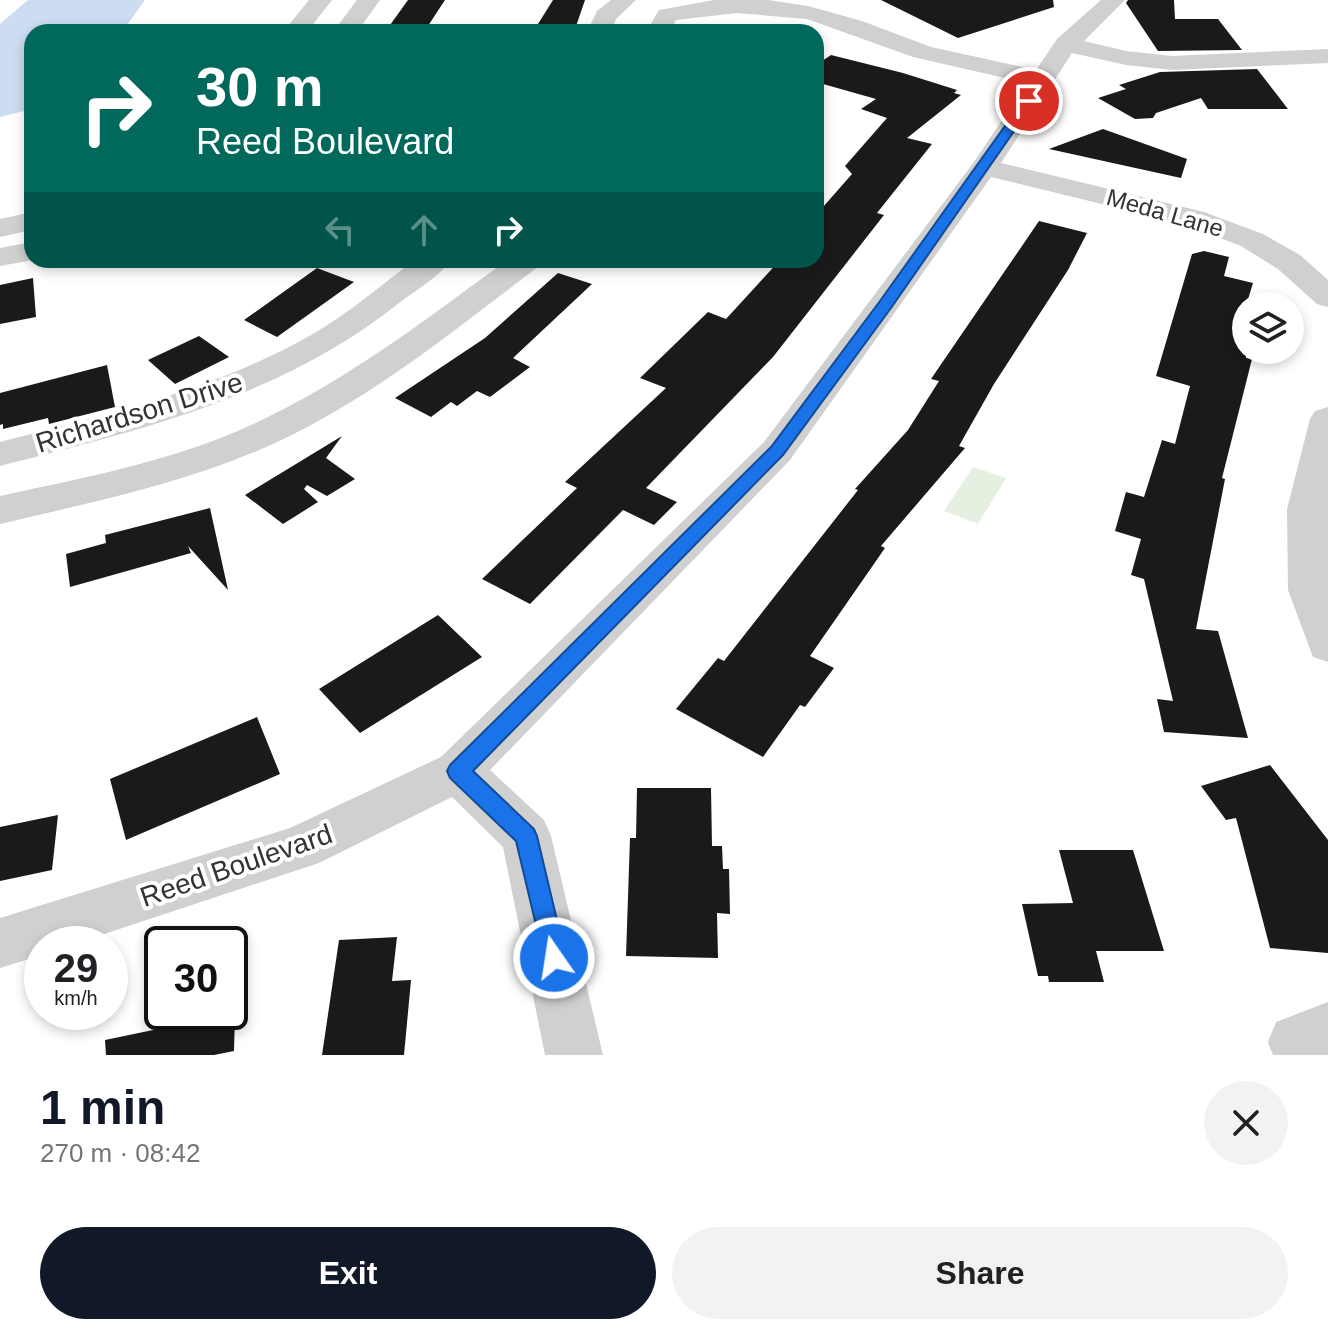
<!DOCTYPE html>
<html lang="en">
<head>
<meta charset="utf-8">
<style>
  body { margin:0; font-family:Helvetica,sans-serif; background:#f2f2f2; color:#202124; height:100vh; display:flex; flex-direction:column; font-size:30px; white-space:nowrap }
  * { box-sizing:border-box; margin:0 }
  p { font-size:26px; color:#757577 }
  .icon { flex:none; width:44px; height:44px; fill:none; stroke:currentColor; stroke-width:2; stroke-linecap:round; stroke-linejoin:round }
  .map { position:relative; height:1055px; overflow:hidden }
  .sheet { display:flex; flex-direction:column; background:#fff; flex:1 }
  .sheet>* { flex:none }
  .top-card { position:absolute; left:24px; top:24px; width:800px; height:244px; border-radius:24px; box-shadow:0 4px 12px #0003; background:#00695c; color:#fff; overflow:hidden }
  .tools { position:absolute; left:1232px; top:292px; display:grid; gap:16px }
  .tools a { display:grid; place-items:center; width:72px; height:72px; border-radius:50%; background:#fff; box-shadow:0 4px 12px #0003; font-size:40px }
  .speed { position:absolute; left:24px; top:926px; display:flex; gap:16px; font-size:40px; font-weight:700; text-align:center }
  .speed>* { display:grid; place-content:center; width:104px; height:104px; border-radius:50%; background:#fff; box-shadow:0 4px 12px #0003; line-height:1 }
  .speed small { font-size:20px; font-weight:400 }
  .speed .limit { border:4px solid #111; border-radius:12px; background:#fff; color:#111 }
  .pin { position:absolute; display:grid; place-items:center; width:68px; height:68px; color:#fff; margin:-34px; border:4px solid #fff; border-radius:50%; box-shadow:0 2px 8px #0007 }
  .me { position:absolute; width:88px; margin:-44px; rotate:347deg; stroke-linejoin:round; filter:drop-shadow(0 0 6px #0008) }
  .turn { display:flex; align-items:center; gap:28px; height:168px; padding:0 40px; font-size:36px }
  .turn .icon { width:104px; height:104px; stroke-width:2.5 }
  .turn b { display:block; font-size:56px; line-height:68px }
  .lanes { display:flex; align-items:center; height:76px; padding:0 40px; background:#0003; justify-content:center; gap:40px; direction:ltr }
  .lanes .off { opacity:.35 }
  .round { display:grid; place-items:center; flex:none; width:84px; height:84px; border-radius:42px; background:#f2f2f2 }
  .summary { display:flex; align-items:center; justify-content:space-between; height:136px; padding:0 40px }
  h1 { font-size:48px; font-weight:800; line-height:60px; color:#111827 }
  .button { display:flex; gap:16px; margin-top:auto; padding:16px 40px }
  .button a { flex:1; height:92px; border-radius:48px; background:#111827; color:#fff; font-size:32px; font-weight:800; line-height:92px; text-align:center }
  .button a+a { background:#f2f2f2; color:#202124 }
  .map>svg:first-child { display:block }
  .green { fill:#e6f0e1 }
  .water { fill:#ccdcf1 }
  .building { fill:#1a1a1a }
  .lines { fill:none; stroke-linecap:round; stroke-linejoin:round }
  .minor { fill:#d0d0d0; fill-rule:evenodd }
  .route { fill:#1a73e8; stroke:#114b97; stroke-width:2 }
  .labels { text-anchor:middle; stroke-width:8; stroke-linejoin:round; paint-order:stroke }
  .far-street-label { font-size:24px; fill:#333; stroke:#fff }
  .street-label { font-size:28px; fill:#333; stroke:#fff }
</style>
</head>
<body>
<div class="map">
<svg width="1328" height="1055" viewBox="0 0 1328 1055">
  <rect width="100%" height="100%" fill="#fff"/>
  <!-- green -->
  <path class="green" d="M973,467L1006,478L978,524L944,511Z"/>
  <!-- water -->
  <path class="water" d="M28,0H145L122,32H32V109L0,117V24Z"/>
  <!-- building -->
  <path class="building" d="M408,0H445L424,32H385Z
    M553,0H585L574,32H533Z
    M881,0H1053L1054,7L958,38Z
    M1128,0H1174L1175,19H1218L1242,50L1158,51L1126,3Z
    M831,55L903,73L957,90L954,93L961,95L907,138L932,144L877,213L884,215L773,357L646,488L677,502L654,525L623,510L530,604L482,579L577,488L565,482L666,388L640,378L708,312L726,319L780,260H816V215L852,174L845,166L887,118L861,109L876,99L816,82V65Z
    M1257,69L1288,109H1208L1201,98L1156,113L1153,118L1135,119L1098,98L1126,89L1119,85L1160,72Z
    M1103,129L1187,159L1181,178L1049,149Z
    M1039,221L1087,233L1068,270L994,384L959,446L965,448L881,546L885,548L810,656L834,668L805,707L800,705L763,757L676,709L718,658L724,661L858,490L855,489L908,430L939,381L931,379Z
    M1204,251L1229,257L1224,276L1253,283L1246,306V358L1252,359L1222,478L1225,479L1196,629L1218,631L1248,738L1164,732L1157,699L1173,701L1144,579L1131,575L1141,539L1115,531L1126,492L1144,497L1162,440L1175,444L1190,386L1156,376L1192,254Z
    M317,268L354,282L277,337L244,320Z
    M558,273L592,284L513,358L530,367L490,397L477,391L457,406L451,402L431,417L395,398L485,338Z
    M33,278L36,317L0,324V285Z
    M199,336L229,357L175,384L148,360Z
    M107,365L115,407L49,424L48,418L3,429V424L0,425V393Z
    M342,436L326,458L355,479L327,496L307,485L304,489L318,502L283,524L245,495Z
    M210,508L228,590L188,546L191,553L70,587L66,554L106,543L105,535Z
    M438,615L482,657L360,733L319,689Z
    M257,717L280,774L126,840L110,779Z
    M1270,765L1328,840V953L1270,948L1236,818L1226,820L1201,786Z
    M637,788H711L712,846H722L723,869H729L730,914L717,913L718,958L626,956L630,838H636Z
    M58,815L52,870L0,881V827Z
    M1059,850H1133L1164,951H1096L1104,982H1049L1048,976H1038L1022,904L1073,903Z
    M397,937L392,981L411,980L404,1055H322L339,940Z
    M235,1013L234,1051L214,1055H106L105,1040Z"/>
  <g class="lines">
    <!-- minor -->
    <path class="minor" d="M309,0H332L307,32H283Z
      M357,0H380L357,32H333Z
      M611,0H636L616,19L611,32H587L597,11Z
      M714,0H768L808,6L862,21L931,47L1036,70L1057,39L1101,0H1125L1084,41L1126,51L1172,56L1328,49V63L1172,70L1126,65L1072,53L1001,163L1204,212L1263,234L1300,255L1328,280V307L1317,304L1278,269L1241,246L1183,224L991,177L790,460L490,770L544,820L551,836L603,1055H545L503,847L452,797L319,863L74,944H42V955L0,968V918L290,828L441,757L764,442L974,162L1027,83L913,57L807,19L737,13L676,20L670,32H646L659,10Z
      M32,212V230L0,237V219Z
      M32,242L33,260L0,266V248Z
      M415,260H451C439,277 416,290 399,303C283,396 141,430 0,466V442C106,415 215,390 311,335C348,314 381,285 415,260Z
      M507,260H543L538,267C454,330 371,399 275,443C188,483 93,502 0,524V496C73,480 147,466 218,439C324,398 416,327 507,260Z
      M1328,407V662L1313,657L1288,590L1287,509L1310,419L1315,411Z
      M1328,1002V1055H1273L1268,1042L1276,1022Z"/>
  </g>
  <!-- route -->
  <path class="route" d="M1025,98L1035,101L891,308L783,455L473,771L534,829L537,836L566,958L563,967L554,970L546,967L516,841L450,778L447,771L450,765L771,447L880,301Z"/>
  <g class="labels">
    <!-- far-street labels -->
    <g class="far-street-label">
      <text transform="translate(1165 213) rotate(16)" y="8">Meda Lane</text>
    </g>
    <!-- street labels -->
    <g class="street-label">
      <text transform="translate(139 412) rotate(-17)" y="10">Richardson Drive</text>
      <text transform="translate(236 865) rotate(-19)" y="10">Reed Boulevard</text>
    </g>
  </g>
</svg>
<div class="tools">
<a><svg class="icon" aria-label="layers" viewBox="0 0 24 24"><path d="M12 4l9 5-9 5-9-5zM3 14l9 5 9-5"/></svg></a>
</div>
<div class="speed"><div>29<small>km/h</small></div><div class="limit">30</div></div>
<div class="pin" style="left:1029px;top:101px;background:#d93025"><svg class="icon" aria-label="arrive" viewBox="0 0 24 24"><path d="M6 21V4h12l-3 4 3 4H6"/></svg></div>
<svg class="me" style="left:554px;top:958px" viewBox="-20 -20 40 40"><circle r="17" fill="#1a73e8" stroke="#fff" stroke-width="3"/><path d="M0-11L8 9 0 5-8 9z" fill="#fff"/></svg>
<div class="top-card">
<div class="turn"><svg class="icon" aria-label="right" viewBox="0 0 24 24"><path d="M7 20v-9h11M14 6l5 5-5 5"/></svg><div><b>30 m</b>Reed Boulevard</div></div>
<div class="lanes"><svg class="icon off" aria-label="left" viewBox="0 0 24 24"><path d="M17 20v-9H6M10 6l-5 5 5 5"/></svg><svg class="icon off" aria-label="ahead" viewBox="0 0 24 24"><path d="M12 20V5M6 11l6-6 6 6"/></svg><svg class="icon" aria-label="right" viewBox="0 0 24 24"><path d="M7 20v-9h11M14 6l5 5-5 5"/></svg></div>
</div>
</div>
<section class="sheet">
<div class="summary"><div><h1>1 min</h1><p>270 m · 08:42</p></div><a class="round"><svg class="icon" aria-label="close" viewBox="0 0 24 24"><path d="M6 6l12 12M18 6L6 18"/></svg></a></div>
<div class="button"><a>Exit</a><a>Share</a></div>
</section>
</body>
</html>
